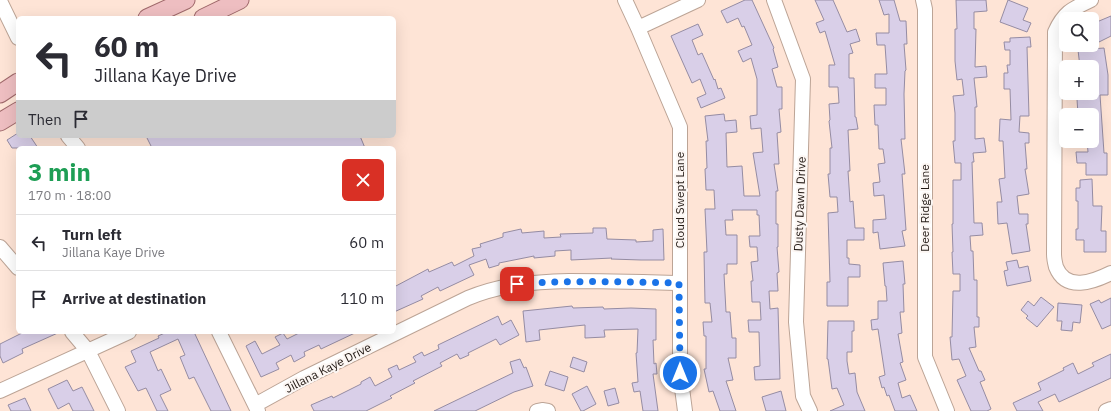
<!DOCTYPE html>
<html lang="en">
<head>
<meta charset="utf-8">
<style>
  body { margin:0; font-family:"IBM Plex Sans",sans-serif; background:#f7f7f7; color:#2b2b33; height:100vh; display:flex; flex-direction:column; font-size:15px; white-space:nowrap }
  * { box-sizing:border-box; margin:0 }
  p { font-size:13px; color:#7c7c81 }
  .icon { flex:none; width:22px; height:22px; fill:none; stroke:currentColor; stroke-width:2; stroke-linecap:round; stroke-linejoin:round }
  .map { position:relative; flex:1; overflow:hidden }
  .drawer { position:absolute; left:16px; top:146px; width:380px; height:188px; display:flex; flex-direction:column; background:#fff; border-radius:6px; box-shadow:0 4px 16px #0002 }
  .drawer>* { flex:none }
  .top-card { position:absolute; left:16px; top:16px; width:380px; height:122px; border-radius:6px; box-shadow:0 4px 16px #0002; background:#fff; color:#2b2b33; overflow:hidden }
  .fabs { position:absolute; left:1059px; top:12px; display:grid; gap:8px }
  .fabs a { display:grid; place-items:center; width:40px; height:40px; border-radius:6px; background:#fff; box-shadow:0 4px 16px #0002; font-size:20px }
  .pin { position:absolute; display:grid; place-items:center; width:34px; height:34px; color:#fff; margin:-17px; border-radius:8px; box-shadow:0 2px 6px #0006 }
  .me { position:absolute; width:44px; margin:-22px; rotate:0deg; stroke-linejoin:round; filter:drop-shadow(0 0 3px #0008) }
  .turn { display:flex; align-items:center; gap:14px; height:84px; padding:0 12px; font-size:18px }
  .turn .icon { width:52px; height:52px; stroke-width:2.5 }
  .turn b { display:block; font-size:28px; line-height:34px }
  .then { display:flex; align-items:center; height:38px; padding:0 12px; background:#0003; gap:8px; font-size:15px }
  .round { display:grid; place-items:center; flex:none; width:42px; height:42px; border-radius:6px; background:#f7f7f7 }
  .summary { display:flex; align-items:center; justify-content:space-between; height:68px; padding:0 12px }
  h1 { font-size:24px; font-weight:800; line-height:30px; color:#1e9e55 }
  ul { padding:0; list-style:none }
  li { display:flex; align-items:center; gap:12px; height:56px; padding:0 12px; border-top:1px solid #e1e1e2 }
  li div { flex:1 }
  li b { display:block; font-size:15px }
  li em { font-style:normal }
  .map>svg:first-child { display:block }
  .building { fill:#d9cfe8; stroke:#958ca3 }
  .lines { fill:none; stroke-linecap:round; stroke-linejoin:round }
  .minor-casing { stroke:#bca496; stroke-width:16 }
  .major-casing { stroke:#9f686a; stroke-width:19 }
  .minor { stroke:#fff; stroke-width:14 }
  .major { stroke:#eebec1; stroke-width:17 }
  .route { stroke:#1a73e8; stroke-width:7; stroke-dasharray:0 12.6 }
  .labels { text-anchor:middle; stroke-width:4; stroke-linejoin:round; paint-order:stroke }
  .street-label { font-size:12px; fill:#231a15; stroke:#fcf6f3 }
</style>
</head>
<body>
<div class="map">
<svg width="1111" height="411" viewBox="0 0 1111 411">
  <rect width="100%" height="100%" fill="#fee4d6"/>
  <!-- building -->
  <path class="building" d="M745,0H752L774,48L773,49L778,67L772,69L777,87H782V109H779L781,132L777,133L779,164H774L778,191H776V224H778V247H777L779,272L777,273L778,291H769L770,309L778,308L780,379L755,380L754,367L760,366L759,332H749L748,320H761L760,302H752L751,281H753L751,262L758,261L757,247H750L749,236H760L759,215H757V210H732L733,220H725L726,235H737V264H727V274H724L726,312H730L732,338H736V358H728L733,380L726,381L736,411H720L713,391L709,392L704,369H706V336H704L703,322H712L710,303H705L704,252H707L705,209H715L714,190H706L705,169L707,168L706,141H708L705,116L724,114L725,121L736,120L737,132L726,133L727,167L742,166L744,196H760L753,153L763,152L761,128L751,129L750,116L757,115V79L751,58L743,62L738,51L752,45L744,26L742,27L738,18L727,23L721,11Z
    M815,0H833L847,32L856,29L860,41L850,44L853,53L849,54V78H854L855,117H856L858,129L848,130L850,171H848L850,202L853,201L855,228H864V240H847V258H849V264L860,265V277H848V306H827V282H830L828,213L838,212L837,197H830L828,174H830V148H832L829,121L830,120L829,104L839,103L838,87H829V65H835L825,31L820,33L816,23L824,20Z
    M879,0H894L900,21H906L907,44H904L906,70L905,71L904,94L905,139H901L905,174H902L906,230L902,231L905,246L880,249L878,232L873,233V220L886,219L884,195L874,196L873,183L880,182L878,164L885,163L883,149H879L878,125H875L874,105H886V88H875V74H887L885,45H877L876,33H889V14L884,15Z
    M956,0H986L987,11L974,12V29H976L975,67L986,66L987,77L974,78L977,107H975V139L984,138L986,152L973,153L974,162H972L974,223H982L983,235L970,236L971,251H973L974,280H977V317H979V327H974L976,347L969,348L979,371H981L985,380L980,382L991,409L987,411H971L957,380L966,376L959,359L952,360L950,337H952L953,291H960V274H953L952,252H953L952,224H953V180H961V163H955L953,141H955V113L953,96L964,95L962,79L957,80L955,61V29H957Z
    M1008,0L1028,8L1023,20L1031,23L1027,32L1000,22Z
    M1111,16V36L1099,42L1092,24Z
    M698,24L703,35L692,40L698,55L702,53L714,80L715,79L718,89L721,88L725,98L701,108L697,98L706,94L700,79L692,83L671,36Z
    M1030,37L1031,47H1027L1029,116H1020L1019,132L1029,133V143H1025L1027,169H1025L1029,194L1017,196L1019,214H1028V224H1026L1030,251L1012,254L1007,223L998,224L997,202H1002L999,179L1005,178L1003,141H999L1000,119L1011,120L1010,89H1004V73H1008L1007,65H1010V50H1005L1004,42H1010V38Z
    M1104,48L1108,75V95H1100L1104,153H1107V175H1086V163H1077L1076,152H1088L1087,141H1092V115H1078L1077,99L1087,98V93H1092V66L1080,67L1078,50Z
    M18,133V136H30L38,148H12L7,140Z
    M146,136H360L365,148H152Z
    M1092,179L1093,206H1102L1101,231H1106V252H1084V240H1076V229H1078V201H1076V188H1080V180Z
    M593,228H606L607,239L636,240V242L653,241V230L663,229L664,260H641L611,259L612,258L571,260V250L555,251V256L534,258V256L499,263V265L489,268L486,259L469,265L474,275L440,291L438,287L421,296L423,299L394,312V287L428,269L429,272L452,262L454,266L474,256L472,249L481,247L480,244L503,237V233L521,229L522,233L544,231V238L561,237L560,234L593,233Z
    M1017,260L1019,268L1028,266L1031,281L1007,286L1004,271L1008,270L1006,262Z
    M903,261L905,284H903L904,312H900L902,333L898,334L903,362L900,363L906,380L898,383L902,398L910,395L917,411H895L889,395L887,396L884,387L882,388L879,377L885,375L878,329L872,330L871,320L878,319V301H887L886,286H885L883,263Z
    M1041,297L1054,307L1037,327L1026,318L1028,316L1021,310L1028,301L1034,306Z
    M1111,298V325L1102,329L1090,304L1099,300L1101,303Z
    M1058,303L1082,305L1080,323L1073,322L1072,331L1061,330L1062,321H1057Z
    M572,306L573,308L603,307L604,309L631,308L656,309V340H653L654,364L656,363L657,374H653L658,411H643L640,391L634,392L632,383L638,382L636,353H637L638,329L604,330L605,337L585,338V325L575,326L539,330L540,340L526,342L523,311Z
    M498,316L502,325L511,320L519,335L500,345L496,339L468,353L469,355L460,359L457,354L440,363L442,366L413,381L415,383L390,396L392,398L366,411H314L311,405L332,396L333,398L361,384V382L370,377L375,386L392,377L388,369L397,365L399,370L416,362L413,357L422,352L424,356L439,349L438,345Z
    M828,321H854V331H852V352H847V361L849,374L855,373L857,392L865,411H830L844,405L837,388L832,389L828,359H827Z
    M24,332H60L22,349L23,353L3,363L0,356V344Z
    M167,332H194L231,411H211L194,377L189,379L180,357L185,355L178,339L150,352L158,371L161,369L171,390L160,395L168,411H157L146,388L138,391L125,367L136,362L131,351L159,338L158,336Z
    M301,332H357L321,349L319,345L304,352L305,356L294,362L291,355L276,363L279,369L261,377L246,346L255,341L262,354L280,345L275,337L283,333L287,339Z
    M1111,354V378L1059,402L1055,394L1038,402L1043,411H1017L1013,403L1041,390L1038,383L1064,370L1063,368L1073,363L1078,374L1094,366L1092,363Z
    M573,357L587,362L584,372L570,367Z
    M520,359L524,368L526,367L533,386L514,392L475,411H434L513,373L510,362Z
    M550,371L568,377L564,391L545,385Z
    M67,380L73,391L82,387L94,411H73L69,403L58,409L48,389Z
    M587,386L596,404L583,411H581L572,394Z
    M615,388L619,403L608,406L604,391Z
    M781,391L786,411H766L762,397Z
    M25,398L31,411H11L8,405Z"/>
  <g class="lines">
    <!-- minor casing -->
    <g class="minor-casing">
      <path id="minor" d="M625,0L638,28L680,127V373L685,411
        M774,0L803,79L796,322L803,396L810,411
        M923,0L925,9V357L947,411
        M1091,0C1072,9 1064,12 1055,32L1054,254C1054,258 1055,263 1056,267C1066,292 1093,282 1111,273
        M0,1L18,38
        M638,28L698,0
        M68,136L78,148
        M0,247L18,268
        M72,332L88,351L118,411
        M219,332L258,411
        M0,391L129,332
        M255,405L304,378L468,298C502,284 533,282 569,281C606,281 642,282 679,283
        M537,411L542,410L548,411
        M1106,411L1111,409"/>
    </g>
    <!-- major casing -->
    <g class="major-casing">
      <path id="major" d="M147,18L186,0
        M203,18L240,0
        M0,94L18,82
        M0,122L18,111"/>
    </g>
    <!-- minor -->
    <use href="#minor" class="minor"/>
    <!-- major -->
    <use href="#major" class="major"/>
  </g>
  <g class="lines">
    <!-- route -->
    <path class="route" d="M517,284C571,280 625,282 679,283L680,373"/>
  </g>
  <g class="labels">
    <!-- street labels -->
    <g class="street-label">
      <text transform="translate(680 200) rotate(-90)" y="4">Cloud Swept Lane</text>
      <text transform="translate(800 204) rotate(-88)" y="4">Dusty Dawn Drive</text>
      <text transform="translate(925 208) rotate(-90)" y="4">Deer Ridge Lane</text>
      <text transform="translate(328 368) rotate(-27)" y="4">Jillana Kaye Drive</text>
    </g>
  </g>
</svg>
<div class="fabs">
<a><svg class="icon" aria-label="search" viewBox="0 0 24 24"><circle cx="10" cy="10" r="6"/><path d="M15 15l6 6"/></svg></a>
<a>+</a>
<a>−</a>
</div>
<div class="pin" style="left:517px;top:284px;background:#d93025"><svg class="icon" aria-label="arrive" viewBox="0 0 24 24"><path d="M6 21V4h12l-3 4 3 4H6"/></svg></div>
<svg class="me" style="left:680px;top:373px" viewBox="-20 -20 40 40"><circle r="17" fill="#1a73e8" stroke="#fff" stroke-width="3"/><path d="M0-11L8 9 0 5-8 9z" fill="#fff"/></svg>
<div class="top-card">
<div class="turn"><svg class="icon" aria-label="left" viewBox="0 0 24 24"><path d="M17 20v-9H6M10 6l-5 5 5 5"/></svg><div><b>60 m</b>Jillana Kaye Drive</div></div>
<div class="then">Then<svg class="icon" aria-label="arrive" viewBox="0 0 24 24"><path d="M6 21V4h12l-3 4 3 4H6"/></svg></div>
</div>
<section class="drawer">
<div class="summary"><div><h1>3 min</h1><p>170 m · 18:00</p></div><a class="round" style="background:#d93025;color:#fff"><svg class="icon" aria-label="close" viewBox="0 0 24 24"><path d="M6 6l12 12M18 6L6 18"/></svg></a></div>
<ul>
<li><svg class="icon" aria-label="left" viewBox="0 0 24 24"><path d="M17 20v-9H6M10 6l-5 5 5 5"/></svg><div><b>Turn left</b><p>Jillana Kaye Drive</p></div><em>60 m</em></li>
<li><svg class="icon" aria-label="arrive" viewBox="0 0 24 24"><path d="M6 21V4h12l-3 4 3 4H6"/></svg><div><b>Arrive at destination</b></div><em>110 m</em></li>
</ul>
</section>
</div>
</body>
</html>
